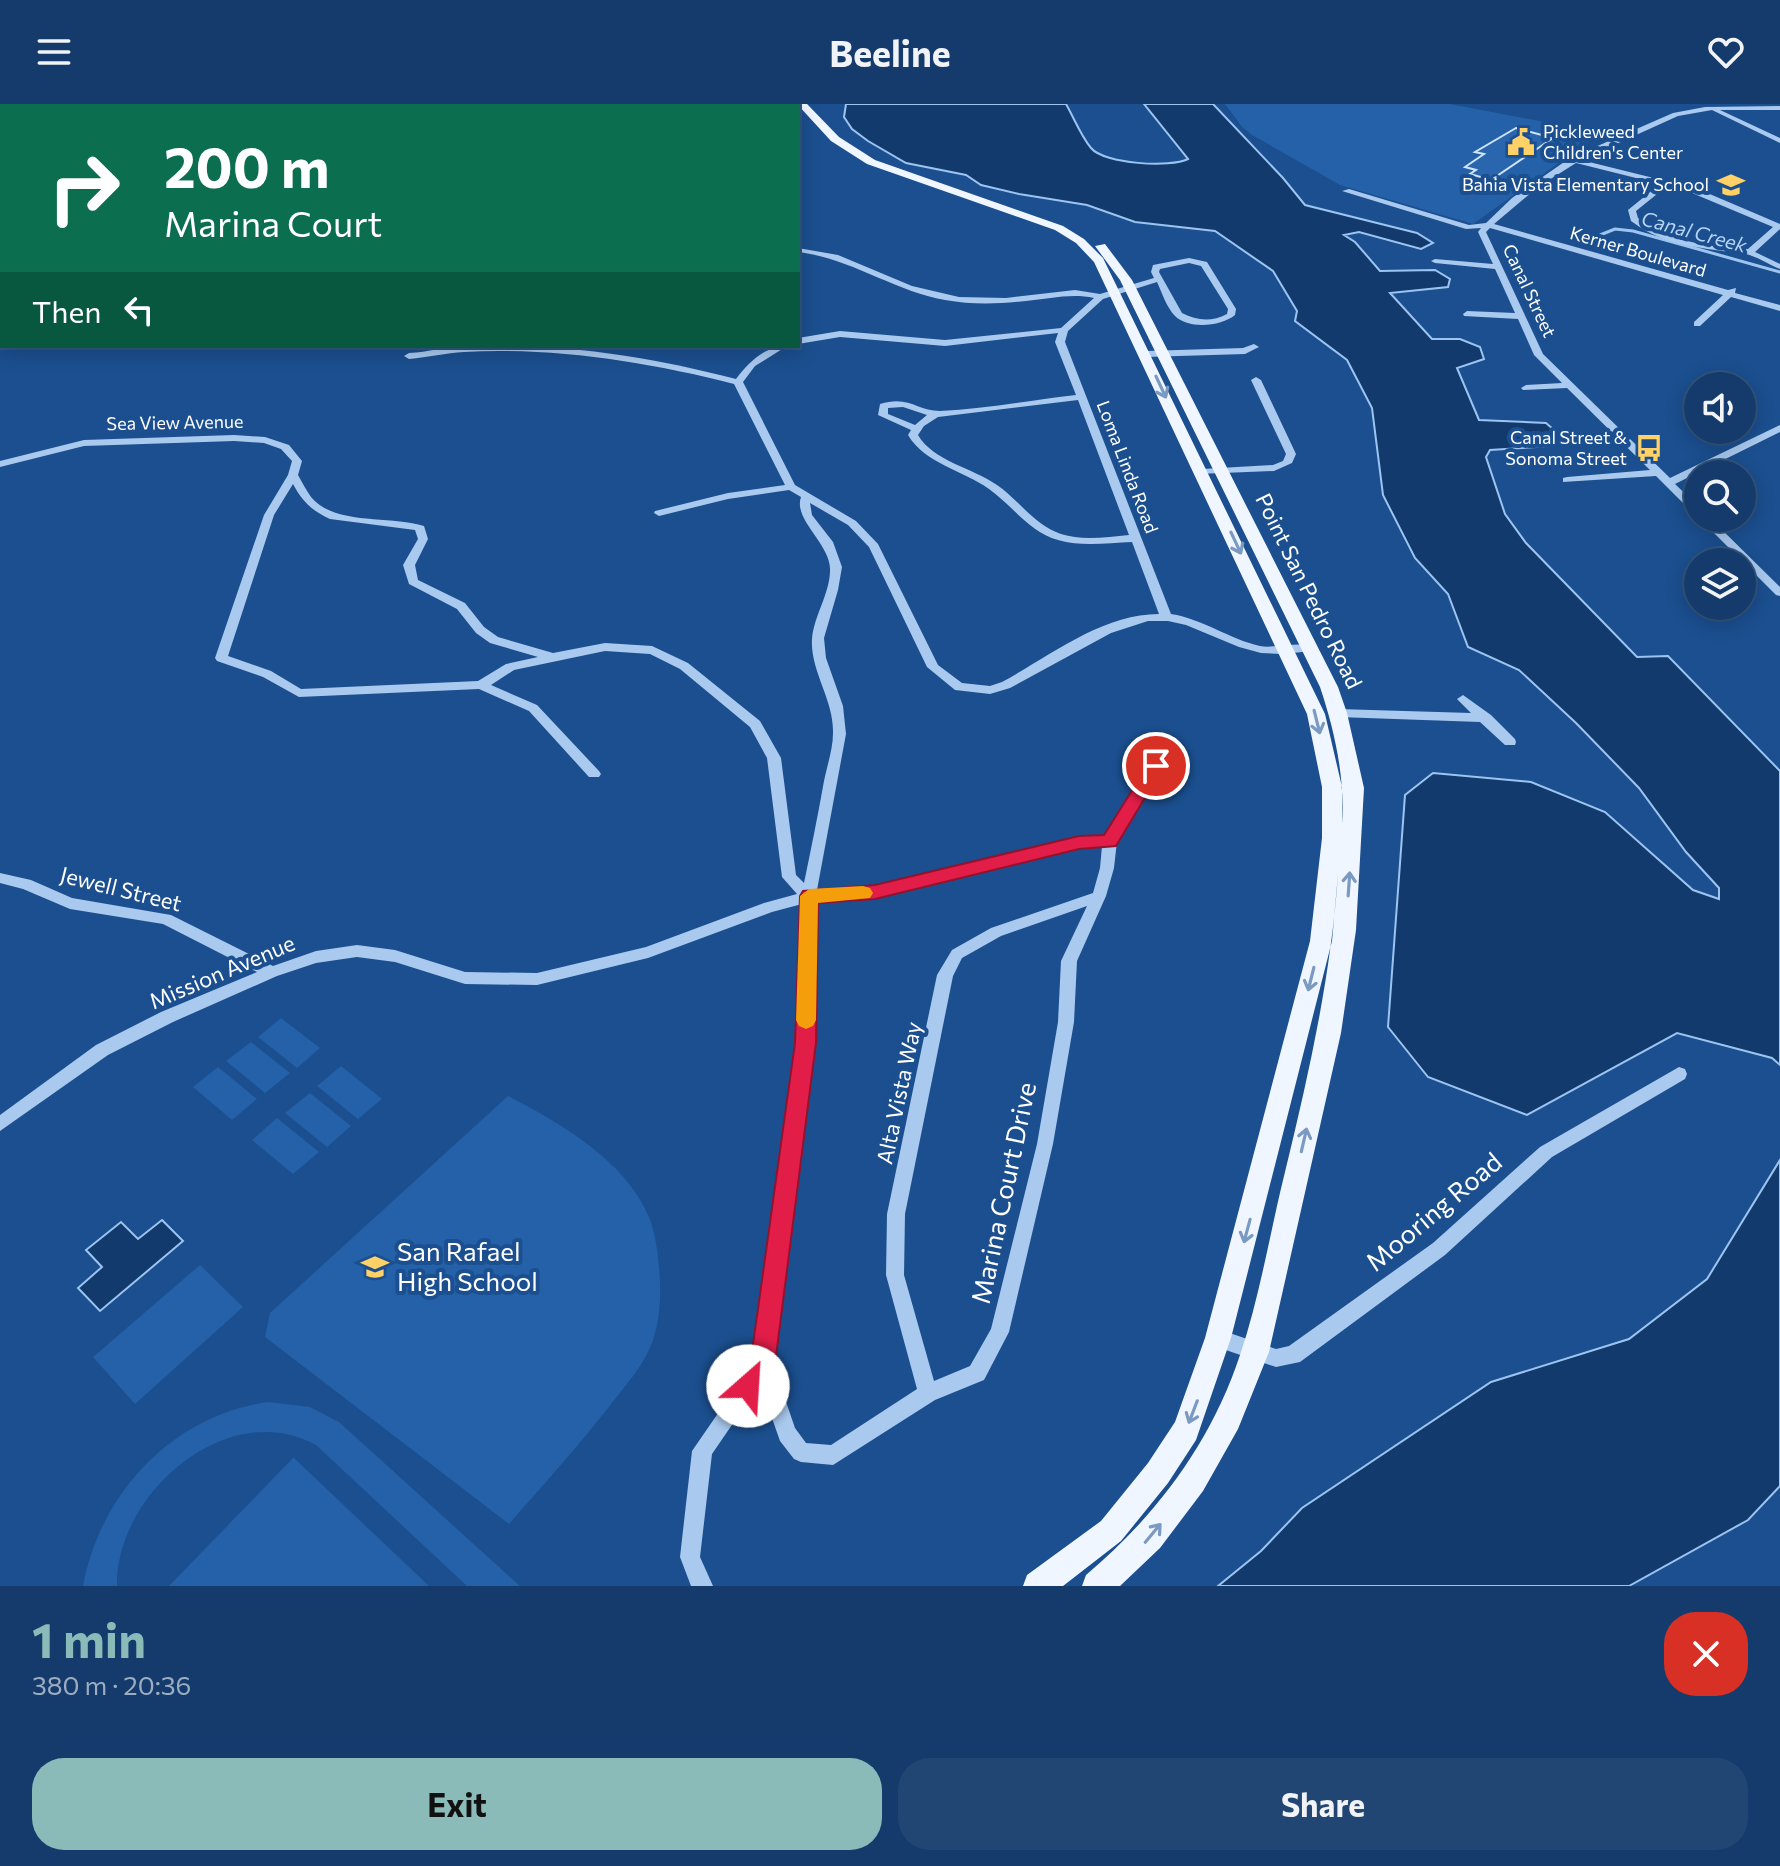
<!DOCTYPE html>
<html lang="en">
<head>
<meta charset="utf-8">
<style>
  body { margin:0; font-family:Commissioner,sans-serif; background:#214673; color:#f1f3f6; height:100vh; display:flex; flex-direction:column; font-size:30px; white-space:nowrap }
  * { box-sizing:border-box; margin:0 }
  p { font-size:26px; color:#9dadc1 }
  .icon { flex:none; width:44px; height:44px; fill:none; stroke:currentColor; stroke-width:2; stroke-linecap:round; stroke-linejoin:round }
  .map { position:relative; height:1482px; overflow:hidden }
  .drawer { display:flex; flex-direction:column; background:#143b6b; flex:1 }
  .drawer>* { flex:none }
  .hud { position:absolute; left:0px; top:0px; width:800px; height:244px; box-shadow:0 4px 20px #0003,0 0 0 2px #33557e; background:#0b6e4f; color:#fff; overflow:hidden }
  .fabs { position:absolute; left:1684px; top:268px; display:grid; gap:16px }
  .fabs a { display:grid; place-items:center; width:72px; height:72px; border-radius:50%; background:#143b6b; box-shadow:0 4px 20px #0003,0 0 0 2px #33557e; font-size:40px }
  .pin { position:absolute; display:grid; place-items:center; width:68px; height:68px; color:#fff; margin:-34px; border:4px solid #fff; border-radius:50%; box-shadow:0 2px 8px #0007 }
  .me { position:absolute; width:88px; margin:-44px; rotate:26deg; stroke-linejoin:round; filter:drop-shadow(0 0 6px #0008) }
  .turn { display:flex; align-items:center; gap:28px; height:168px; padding:0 32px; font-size:36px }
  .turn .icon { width:104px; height:104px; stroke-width:2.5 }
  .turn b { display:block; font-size:56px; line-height:68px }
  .then { display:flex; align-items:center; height:76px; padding:0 32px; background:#0003; gap:16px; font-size:30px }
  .round { display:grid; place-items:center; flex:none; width:84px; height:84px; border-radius:32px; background:#214673 }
  .head { display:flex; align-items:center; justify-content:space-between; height:136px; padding:0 32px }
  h1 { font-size:48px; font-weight:700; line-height:60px; color:#8bbbb9 }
  .button { display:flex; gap:16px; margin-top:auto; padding:16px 32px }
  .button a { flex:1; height:92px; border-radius:32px; background:#8bbbb9; color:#111; font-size:32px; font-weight:700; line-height:92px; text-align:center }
  .button a+a { background:#214673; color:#f1f3f6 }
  header { display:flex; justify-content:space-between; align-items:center; height:104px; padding:0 32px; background:#143b6b; font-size:36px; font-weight:700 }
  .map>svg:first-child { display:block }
  .green { fill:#2461a8 }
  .water { fill:#123a6d; stroke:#9cc4f0; stroke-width:2 }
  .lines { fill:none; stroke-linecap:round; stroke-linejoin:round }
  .stream { stroke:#9cc4f0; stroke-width:3 }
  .building { fill:#2a66ad; stroke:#cfe3fa; stroke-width:2 }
  .minor { fill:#a9c9ee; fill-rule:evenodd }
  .major { fill:#f0f6ff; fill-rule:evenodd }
  .oneway { stroke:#7b9ac1 }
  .route { fill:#e11d48; stroke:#92132f; stroke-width:2 }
  .slow { fill:#f59e0b }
  .labels { text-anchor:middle; stroke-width:8; stroke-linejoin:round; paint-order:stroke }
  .far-poi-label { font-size:18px; fill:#fff; stroke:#1b4f8f; text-anchor:end }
  .far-street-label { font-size:18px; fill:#fff; stroke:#1b4f8f }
  .far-water-label { font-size:20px; font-style:italic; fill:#b5d3f5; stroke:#1b4f8f }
  .street-label { font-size:22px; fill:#fff; stroke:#1b4f8f }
  .near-street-label { font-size:26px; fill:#fff; stroke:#1b4f8f }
  .near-poi-label { font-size:26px; fill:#fff; stroke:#1b4f8f; text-anchor:start }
</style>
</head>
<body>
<header><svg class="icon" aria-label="menu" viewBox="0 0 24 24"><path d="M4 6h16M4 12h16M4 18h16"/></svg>Beeline<svg class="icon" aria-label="heart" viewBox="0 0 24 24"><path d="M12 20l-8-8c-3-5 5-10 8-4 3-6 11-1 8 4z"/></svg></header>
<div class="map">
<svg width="1780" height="1482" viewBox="0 0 1780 1482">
  <rect width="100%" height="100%" fill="#1b4f8f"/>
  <!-- green -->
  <path class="green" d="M1225,0H1450L1582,25H1594L1601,29L1473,120L1340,81L1252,31L1243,24Z
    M281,914L320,944L297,964L258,933Z
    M251,938L290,969L265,989L226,957Z
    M341,962L382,995L358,1015L317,982Z
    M218,963L257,995L232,1016L193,983Z
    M310,989L351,1022L327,1043L285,1009Z
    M508,992C560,1019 625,1056 649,1113C657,1133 659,1159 660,1179C661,1203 658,1229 647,1250C639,1266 626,1281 615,1295C582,1338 545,1379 509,1420L265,1233L270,1209Z
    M277,1014L319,1048L293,1070L252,1036Z
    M200,1161L243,1203L135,1300L93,1253Z
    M268,1298L310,1303L339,1318L520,1482H467L316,1341C228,1292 115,1390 117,1482H83C100,1389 173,1311 268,1298Z
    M294,1353V1354L429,1482H169Z"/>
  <!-- water -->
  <path class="water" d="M846,0H1066C1074,14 1081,32 1091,44C1104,60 1171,64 1188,55L1144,0H1213L1283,74L1305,101L1417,129L1433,139L1421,145L1359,128L1344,131L1355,138L1380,167L1435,166L1450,175L1448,183L1390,189L1432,235H1460L1480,243L1484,255L1457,264L1479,316L1546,319L1561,332L1552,342L1490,346L1486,353L1505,410L1526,439L1637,553L1668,552L1780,667V961L1772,954L1677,929L1527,1011L1428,973L1388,923L1405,691L1433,669L1531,678L1605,708L1693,786L1719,795V784L1686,748L1639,684L1576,619L1519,566L1468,543L1448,490L1415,454L1383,391L1372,304L1347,256L1295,217L1297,207L1273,167L1215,127L1135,118L1087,101L1019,90L981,81L966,71L906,59L868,37L852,25L844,13Z
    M1780,1056V1382L1748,1416L1629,1482H1218L1261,1447L1302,1404L1491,1278L1629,1235L1707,1175Z
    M162,1116L183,1137L100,1207L78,1184L102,1163L86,1146L121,1118L138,1135Z"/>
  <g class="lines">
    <!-- stream -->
    <path class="stream" d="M1600,131L1615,125L1633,127L1780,168"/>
  </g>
  <!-- building -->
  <path class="building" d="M1516,24L1553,34L1491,76L1470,70L1476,66L1465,63L1484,50L1475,48Z"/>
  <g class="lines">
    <!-- minor -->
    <path class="minor" d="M32,0H59L56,2H29Z
      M407,0H413L414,2H408Z
      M680,0H687L688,2H681Z
      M1780,2V6H1720L1780,34V39L1712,6L1678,12L1581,56L1698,85L1780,120V125L1755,148L1780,160V165C1769,161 1757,152 1745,150C1705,144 1665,143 1631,117L1628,106L1660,80L1576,59L1538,83L1494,120L1728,186L1736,184L1735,189L1780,201V207L1731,193L1700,222H1694V218L1723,191L1490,124L1486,128L1543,250L1670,374L1780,321V328L1675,380L1698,402V411L1694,410L1656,372L1563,378V374L1567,373L1650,366L1567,284L1523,286L1521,284L1526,281L1562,279L1534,251L1518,215L1464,212L1463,210L1467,207L1515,209L1495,165L1435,159L1431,157L1435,155L1493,160L1478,128L1481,124L1466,125L1342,87L1349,85L1469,121L1486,119L1512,94L1570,54L1673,9L1705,3ZM1667,82L1692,89L1773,123L1748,145C1710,143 1669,138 1638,114L1636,107Z
      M798,144L838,151L912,182L959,193L1006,194L1075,186L1100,190L1154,174L1151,168L1153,161L1189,154L1207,158L1236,205L1235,211C1222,222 1189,226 1175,212C1167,204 1162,189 1157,178L1103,195L1068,227L1065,238L1171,510C1203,515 1229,535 1260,542C1275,545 1305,536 1315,544L1313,547L1282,550L1261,549L1239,543L1186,521L1168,517H1148L1111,529L1010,584L990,590L955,586L927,563L869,443L848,421L810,399L812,411L833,438L842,463L838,486L824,534L826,554L843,602L846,630L817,786L875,783L1079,733L1106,732L1163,640L1168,639L1175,643L1117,737L1114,764L1106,792L1077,857L1074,918L1053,1040L1009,1228L984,1276L935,1296L833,1361L801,1358L794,1355L780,1337L760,1280L712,1350L700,1453L713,1482H691L680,1453L692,1347L754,1257L797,939L802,800L772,808L648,854L537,881L465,880L395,858L357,853L316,859L277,872L173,918L108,951L0,1027V1011L96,941L161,908L257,868L163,820L70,805L23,785L0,779V769L31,776L72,794L171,811L273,862L316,847L357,841L395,846L465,868L537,869L646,843L764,799L797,790L782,773L767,654L750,623L680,565L650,550L605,547L514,566L491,581L537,601L599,667L601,670L599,673H589L529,607L479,585L299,593L263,573L217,557L215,554L264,411L288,371L292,357L281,345L264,339L234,337L84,342L0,363V357L84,336L234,331L265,333L289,341L302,357L298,371C302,378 306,386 311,393C335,422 389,411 424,422L428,435L415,461L418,476L465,499L484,523L498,533L553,549L605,539L652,542L688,559L760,617L781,654L796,771L804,779C811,745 818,711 824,677C827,662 833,645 833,629C834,596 810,567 812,535C814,511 831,488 830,464C829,439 793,415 801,393L789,386L728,395L659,412L654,409L655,407L728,389L785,381L734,280C648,258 554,243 464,248C446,249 428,253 409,255L404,252L409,249C428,248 446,243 465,242C555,238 649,252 736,275C749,258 765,242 787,242L755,262L743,278L795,381L856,417L878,440L938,561L962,579L990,582L1002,578C1050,552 1102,510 1159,510L1132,438C1107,439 1082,443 1058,436C1028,427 1013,402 989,385C963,366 925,360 908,331L911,326L878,311L880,300C909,291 917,307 940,307C985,305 1031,296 1076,291L1055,238L1058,229L945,242L840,233L798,240V234L840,227L945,236L1061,224L1094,194C1071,189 1049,195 1026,197C999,200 972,201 945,196C894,187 850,154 798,148ZM1189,159L1201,162L1228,205L1227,210C1212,218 1197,217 1182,209L1159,168L1160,165ZM1078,296L1129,431C1107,433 1082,437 1061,430C1034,421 1019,396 997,381C973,364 933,357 918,331L924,322L938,313ZM903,303L927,311L915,321L888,310V304ZM293,380C302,397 312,407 330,415L415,426L418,435L403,461L409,480L457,505L476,529L490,539L538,553L506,560L478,577L301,585L271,567L228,552L274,411ZM1102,742L1100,764L1093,789L991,824L952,846L937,871L887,1110L886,1171L917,1285L831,1341L806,1339L795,1324L773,1260L813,939L816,797L875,793L1079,743ZM1087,802L1061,857L1058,918L1037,1040L991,1225L970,1262L934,1277L904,1171L905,1110L953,872L962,854L1001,832Z
      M0,211H2V217H0Z
      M1254,240L1259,243L1245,250L1146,253L1141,250L1146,247L1243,244Z
      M1256,273L1261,276L1296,350L1292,359L1274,367L1198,370L1197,368L1202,365L1273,361L1283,357L1286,350L1251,276Z
      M1699,414H1710L1780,483V492L1776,491Z
      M1463,591L1491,611L1515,635L1516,638L1515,641H1505L1480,618L1338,613L1332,609L1338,605L1471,609L1457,595Z
      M1679,963L1685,965L1687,970L1685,975L1552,1053L1445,1151L1300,1258L1276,1263L1211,1241L1209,1234L1211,1227L1218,1225L1276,1245L1289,1242L1433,1139L1540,1043Z"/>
    <!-- major -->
    <path class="major" d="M797,0H807L839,33L875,56L1063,122L1084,135L1103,154L1325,610L1342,683V720C1345,673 1335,628 1320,583L1120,176L1095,142L1105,140L1132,176L1338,583L1347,609L1364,684L1356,826L1341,929L1269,1248L1238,1325L1203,1387L1160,1444L1120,1482H1082L1086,1471C1156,1412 1211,1339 1240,1251C1260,1192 1270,1128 1285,1068C1309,969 1331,872 1338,770L1332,837L1231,1234L1196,1336L1168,1379L1121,1437L1063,1482H1023L1027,1471L1101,1417L1148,1359L1175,1318L1205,1234L1310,837L1322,734V683L1307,610L1094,158L1076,139L1055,126L867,60L831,37Z"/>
  </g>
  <!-- one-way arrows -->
  <defs><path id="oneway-shaft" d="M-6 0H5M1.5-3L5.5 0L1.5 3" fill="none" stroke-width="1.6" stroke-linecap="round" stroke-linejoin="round" transform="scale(2)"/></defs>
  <g class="oneway">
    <use href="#oneway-shaft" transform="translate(1161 283) rotate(65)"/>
    <use href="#oneway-shaft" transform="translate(1236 439) rotate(65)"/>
    <use href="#oneway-shaft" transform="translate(1317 618) rotate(76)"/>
    <use href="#oneway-shaft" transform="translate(1349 780) rotate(-86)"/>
    <use href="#oneway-shaft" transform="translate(1311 875) rotate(104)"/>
    <use href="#oneway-shaft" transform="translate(1304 1036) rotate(-77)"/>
    <use href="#oneway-shaft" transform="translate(1247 1127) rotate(105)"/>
    <use href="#oneway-shaft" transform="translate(1193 1308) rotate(111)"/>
    <use href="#oneway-shaft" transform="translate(1153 1429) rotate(-50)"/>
  </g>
  <!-- route -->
  <path class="route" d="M1156,656L1164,662L1116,742L1079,745L875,795L818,799L816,939L775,1260L757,1290L748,1294L739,1290L735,1282L751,1255L795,939L800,792L803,787L875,781L1079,732L1104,731L1150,658Z"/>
  <!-- slow -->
  <path class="slow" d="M863,782L870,784L873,789L870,794L818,799L816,916L813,922L806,925L799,922L796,916L800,792L809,785Z"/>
  <!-- icons -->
  <defs>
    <g id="civic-bare" transform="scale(2.16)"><path d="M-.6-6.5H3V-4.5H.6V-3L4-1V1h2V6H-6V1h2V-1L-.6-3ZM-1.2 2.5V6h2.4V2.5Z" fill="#ffd166" stroke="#1b4f8f" stroke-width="2.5" paint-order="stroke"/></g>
    <g id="school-bare" transform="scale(2.16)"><path d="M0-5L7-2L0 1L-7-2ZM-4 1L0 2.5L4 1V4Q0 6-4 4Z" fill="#ffd166" stroke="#1b4f8f" stroke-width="2.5" paint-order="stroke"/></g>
    <g id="bus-bare" transform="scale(2.16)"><path d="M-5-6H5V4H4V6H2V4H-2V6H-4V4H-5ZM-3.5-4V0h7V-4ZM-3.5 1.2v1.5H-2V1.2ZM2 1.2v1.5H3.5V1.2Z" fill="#ffd166" stroke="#1b4f8f" stroke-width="2.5" paint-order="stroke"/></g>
  </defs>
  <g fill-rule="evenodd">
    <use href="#civic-bare" x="1521" y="38"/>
    <use href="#school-bare" x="1731" y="81"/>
    <use href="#bus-bare" x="1649" y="344"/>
    <use href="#school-bare" x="375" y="1163"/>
  </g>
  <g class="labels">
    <!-- far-poi labels -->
    <g class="far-poi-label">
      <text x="1543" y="34" text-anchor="start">Pickleweed<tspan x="1543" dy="21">Children's Center</tspan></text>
      <text x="1709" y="87">Bahia Vista Elementary School</text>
      <text x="1627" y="340">Canal Street &amp;<tspan x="1627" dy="21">Sonoma Street</tspan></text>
    </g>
    <!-- far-street labels -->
    <g class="far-street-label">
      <text transform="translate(1638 148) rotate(16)" y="6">Kerner Boulevard</text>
      <text transform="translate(1529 187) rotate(65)" y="6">Canal Street</text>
      <text transform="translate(175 319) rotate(-1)" y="6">Sea View Avenue</text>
      <text transform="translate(1127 363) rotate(69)" y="6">Loma Linda Road</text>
    </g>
    <!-- far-water labels -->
    <g class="far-water-label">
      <text transform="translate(1694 128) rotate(15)" y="7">Canal Creek</text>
    </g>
    <!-- street labels -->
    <g class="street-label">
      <text transform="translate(1309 487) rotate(64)" y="8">Point San Pedro Road</text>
      <text transform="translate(121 785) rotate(14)" y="8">Jewell Street</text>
      <text transform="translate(222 868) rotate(-23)" y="8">Mission Avenue</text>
      <text transform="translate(899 989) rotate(-78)" y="8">Alta Vista Way</text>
    </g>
    <!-- near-street labels -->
    <g class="near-street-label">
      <text transform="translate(1004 1089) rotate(-78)" y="9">Marina Court Drive</text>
      <text transform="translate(1434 1108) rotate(-40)" y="9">Mooring Road</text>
    </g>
    <!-- near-poi labels -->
    <g class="near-poi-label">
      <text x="397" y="1157">San Rafael<tspan x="397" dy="30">High School</tspan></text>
    </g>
  </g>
</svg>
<div class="fabs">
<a><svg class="icon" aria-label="sound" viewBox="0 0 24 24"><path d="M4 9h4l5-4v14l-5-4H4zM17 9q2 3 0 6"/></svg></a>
<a><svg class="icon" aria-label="search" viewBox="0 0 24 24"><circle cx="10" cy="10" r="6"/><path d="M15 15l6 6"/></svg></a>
<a><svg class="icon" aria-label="layers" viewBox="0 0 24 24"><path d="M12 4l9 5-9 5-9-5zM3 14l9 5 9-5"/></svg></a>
</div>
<div class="pin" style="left:1156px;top:662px;background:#d93025"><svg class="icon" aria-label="arrive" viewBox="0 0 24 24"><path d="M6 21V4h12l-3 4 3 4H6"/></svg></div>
<svg class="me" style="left:748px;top:1282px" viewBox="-20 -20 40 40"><circle r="19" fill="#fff"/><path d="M0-13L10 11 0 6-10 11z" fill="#e11d48"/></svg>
<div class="hud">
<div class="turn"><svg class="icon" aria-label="right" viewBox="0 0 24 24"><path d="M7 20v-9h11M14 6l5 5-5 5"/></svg><div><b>200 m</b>Marina Court</div></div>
<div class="then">Then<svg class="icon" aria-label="left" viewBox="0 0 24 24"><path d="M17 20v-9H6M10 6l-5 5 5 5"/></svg></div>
</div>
</div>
<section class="drawer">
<div class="head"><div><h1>1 min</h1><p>380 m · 20:36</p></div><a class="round" style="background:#d93025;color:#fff"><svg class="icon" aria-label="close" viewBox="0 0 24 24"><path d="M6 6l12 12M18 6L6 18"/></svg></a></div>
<div class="button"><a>Exit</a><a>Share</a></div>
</section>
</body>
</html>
